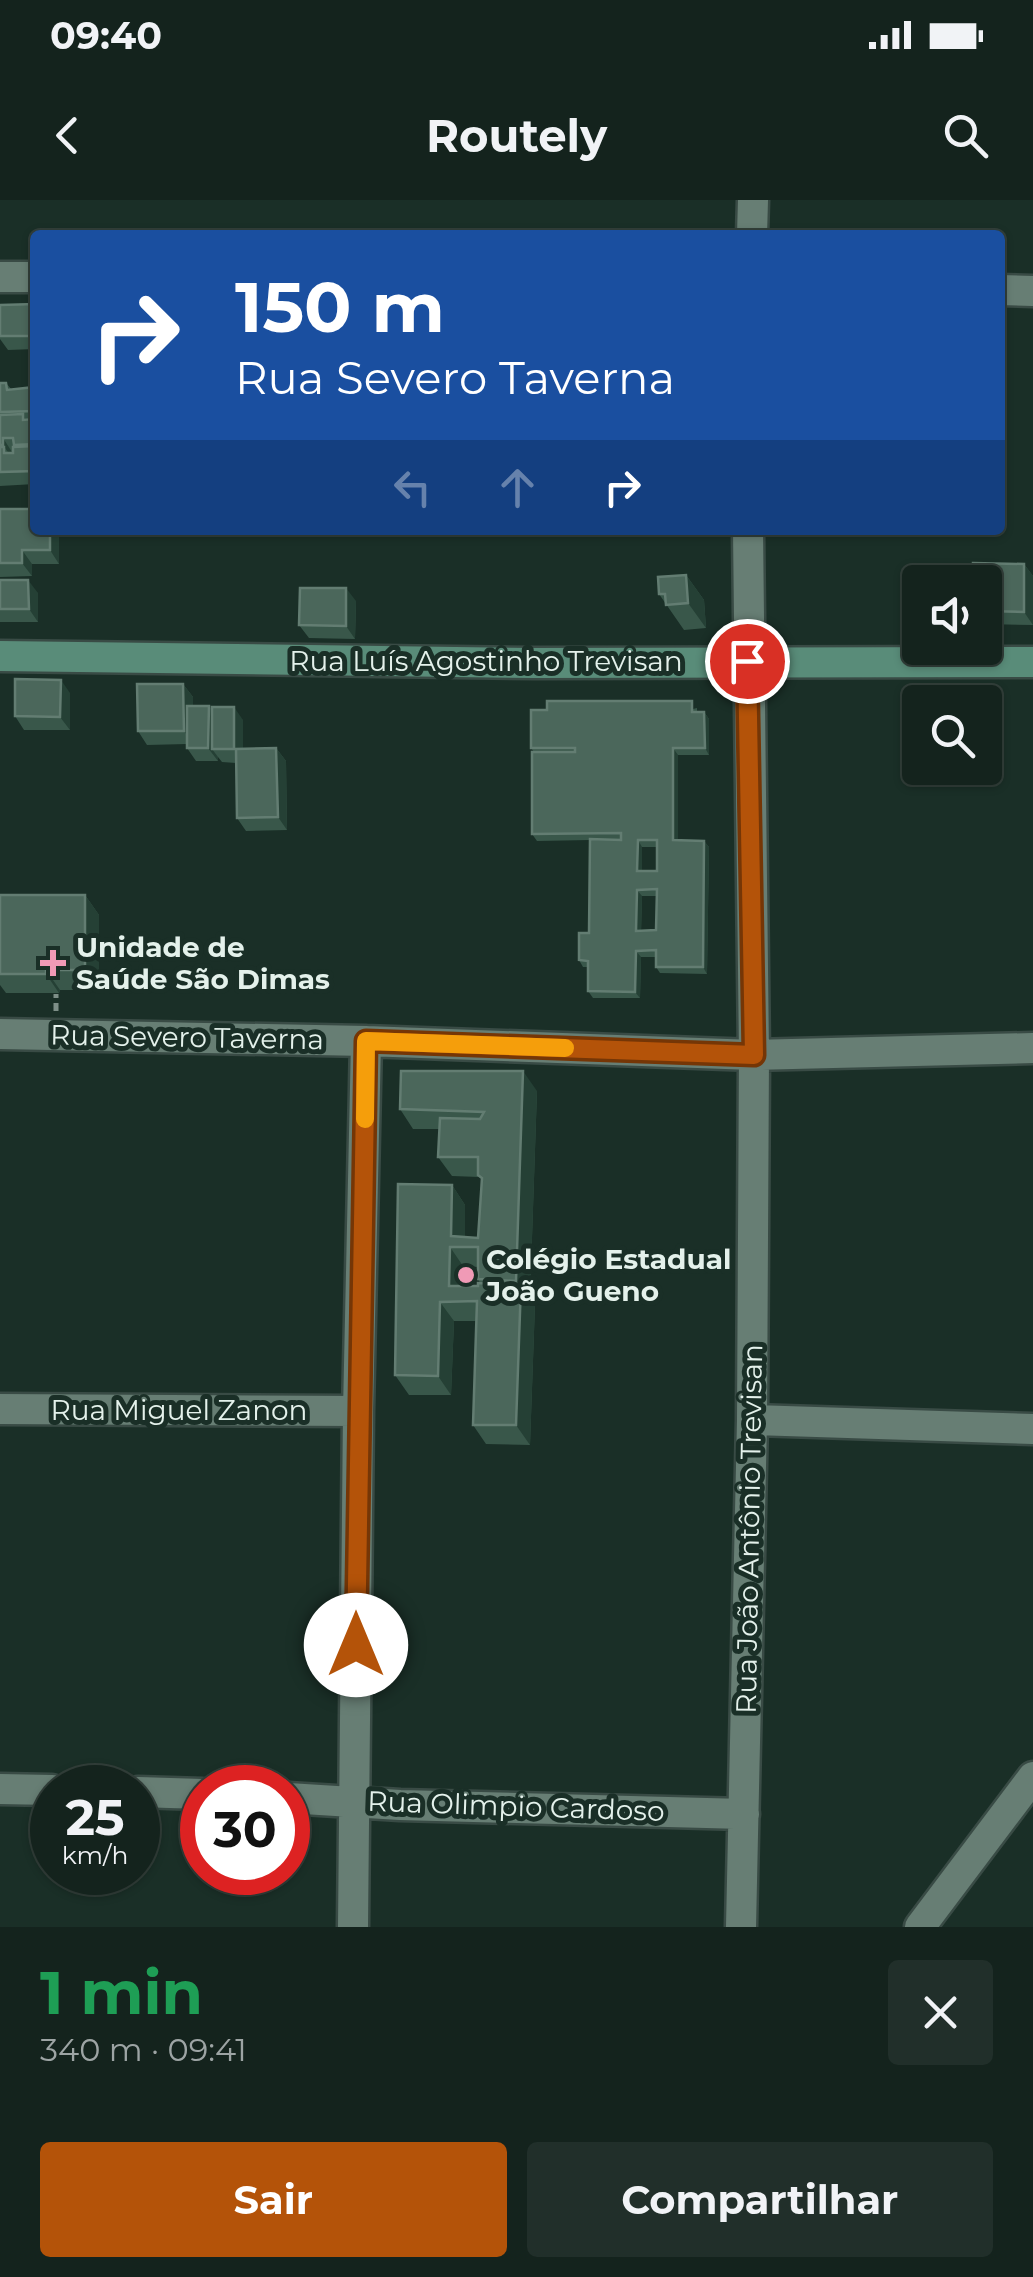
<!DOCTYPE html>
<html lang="pt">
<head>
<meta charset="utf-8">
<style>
  body { margin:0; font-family:Montserrat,sans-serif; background:#212f2a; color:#f1f3f6; height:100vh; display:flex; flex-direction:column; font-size:38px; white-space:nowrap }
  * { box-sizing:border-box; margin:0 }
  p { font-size:32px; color:#9da4a4 }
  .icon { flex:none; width:55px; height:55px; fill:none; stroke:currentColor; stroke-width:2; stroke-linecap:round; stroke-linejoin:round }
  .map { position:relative; height:1727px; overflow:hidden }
  .drawer { display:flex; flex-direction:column; background:#14231d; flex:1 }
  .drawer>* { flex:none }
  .hud { position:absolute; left:30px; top:30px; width:975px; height:305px; border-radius:10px; box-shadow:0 2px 8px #0004,0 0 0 2px #33403b; background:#1a4fa0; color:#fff; overflow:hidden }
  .tools { position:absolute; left:902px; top:365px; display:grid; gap:20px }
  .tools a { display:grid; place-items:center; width:100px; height:100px; border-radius:10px; background:#14231d; box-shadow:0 2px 8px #0004,0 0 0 2px #33403b; font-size:50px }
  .speed { position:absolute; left:30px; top:1565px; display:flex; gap:20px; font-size:50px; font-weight:700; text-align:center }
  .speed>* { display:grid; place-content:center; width:130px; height:130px; border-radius:50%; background:#14231d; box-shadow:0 2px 8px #0004,0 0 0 2px #33403b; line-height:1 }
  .speed small { font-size:25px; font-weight:400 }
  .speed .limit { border:15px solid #d22; background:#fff; color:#111 }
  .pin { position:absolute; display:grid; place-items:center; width:85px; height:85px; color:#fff; margin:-42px; border:5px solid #fff; border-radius:50%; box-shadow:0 2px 10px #0007 }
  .me { position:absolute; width:110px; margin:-55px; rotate:0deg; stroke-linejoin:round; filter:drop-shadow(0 0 8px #0008) }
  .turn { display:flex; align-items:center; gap:35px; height:210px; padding:0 40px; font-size:45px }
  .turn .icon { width:130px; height:130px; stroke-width:2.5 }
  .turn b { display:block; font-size:70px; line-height:85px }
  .lanes { display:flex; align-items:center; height:95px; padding:0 40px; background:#0003; justify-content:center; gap:50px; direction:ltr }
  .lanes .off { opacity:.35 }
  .round { display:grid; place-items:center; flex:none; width:105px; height:105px; border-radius:10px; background:#212f2a }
  .summary { display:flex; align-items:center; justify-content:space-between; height:170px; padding:0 40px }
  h1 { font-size:60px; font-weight:700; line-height:75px; color:#1e9e55 }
  .primary-button { display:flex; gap:20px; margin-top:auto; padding:20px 40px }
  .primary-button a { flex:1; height:115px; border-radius:10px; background:#b45309; color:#fff; font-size:40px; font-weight:700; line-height:115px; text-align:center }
  .primary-button a+a { background:#212f2a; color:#f1f3f6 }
  .status { display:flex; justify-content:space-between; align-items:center; height:70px; padding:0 50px; background:#14231d; direction:ltr }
  .status svg { height:28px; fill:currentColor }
  header { display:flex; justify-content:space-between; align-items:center; height:130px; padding:0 40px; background:#14231d; font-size:45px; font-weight:700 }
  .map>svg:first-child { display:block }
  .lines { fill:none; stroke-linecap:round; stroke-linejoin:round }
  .street-casing { stroke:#394b45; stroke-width:35 }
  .secondary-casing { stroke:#394b45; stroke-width:35 }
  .path { stroke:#7e8f88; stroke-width:5; stroke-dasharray:8 5; stroke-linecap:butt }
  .street { stroke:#677e74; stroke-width:30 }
  .secondary { stroke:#598c79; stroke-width:30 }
  .wall { fill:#39574a; fill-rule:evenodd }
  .shaded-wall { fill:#254035 }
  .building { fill:#4b675b; stroke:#637d72; stroke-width:2.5; fill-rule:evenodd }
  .route-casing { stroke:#753606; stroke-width:25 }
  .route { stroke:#b45309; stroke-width:18 }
  .slow { stroke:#f59e0b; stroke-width:18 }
  .poi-dot { fill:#f09ab6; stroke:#1a2f27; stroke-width:4 }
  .labels { text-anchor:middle; stroke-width:10; stroke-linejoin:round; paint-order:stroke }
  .street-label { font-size:28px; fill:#e4f1eb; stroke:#1a2f27 }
  .poi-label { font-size:28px; font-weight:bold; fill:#e4f1eb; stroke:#1a2f27; text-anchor:start }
</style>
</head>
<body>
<div class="status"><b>09:40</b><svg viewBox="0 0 49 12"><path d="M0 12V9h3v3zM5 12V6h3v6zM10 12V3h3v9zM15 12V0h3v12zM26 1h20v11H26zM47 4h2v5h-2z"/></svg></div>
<header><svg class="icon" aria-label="back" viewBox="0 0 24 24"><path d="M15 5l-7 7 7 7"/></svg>Routely<svg class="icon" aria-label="search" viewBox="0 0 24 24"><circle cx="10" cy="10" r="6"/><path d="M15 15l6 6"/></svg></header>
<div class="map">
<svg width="1033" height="1727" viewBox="0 0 1033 1727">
  <rect width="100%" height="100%" fill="#1a2f27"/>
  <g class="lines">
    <!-- street casing -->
    <g class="street-casing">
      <path id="street" d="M752,35L753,0
        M0,77H35
        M1000,90L1033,91
        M0,834L366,841L754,855L1033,848
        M0,1209L358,1211
        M752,1220L1033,1229
        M0,1589L52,1590
        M138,1592L202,1594
        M288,1598L400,1605L744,1614
        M353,1727L358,1211L366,841
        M741,1727L752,1220L754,855L748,330
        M920,1727L1033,1577"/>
    </g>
    <!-- secondary casing -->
    <g class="secondary-casing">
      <path id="secondary" d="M0,456L534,463L1033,462"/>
    </g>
    <!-- path -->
    <path class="path" d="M56,811V794"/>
    <!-- street -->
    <use href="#street" class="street"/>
    <!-- secondary -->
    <use href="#secondary" class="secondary"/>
  </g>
  <!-- wall -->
  <path class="wall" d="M35,104V149L8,150L0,139V105Z
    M0,183H6L12,190L35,187V284L0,286Z
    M0,309L59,330V364H32V376L0,377Z
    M1024,364L1033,376V425L985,424V382Z
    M686,375L704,400L706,428L684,430L659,394Z
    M0,380L38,393V422H0Z
    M356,401L355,439L309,438L299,425Z
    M183,484L193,497V506H209L212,511L243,520V549L276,548L286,561L287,630L246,631L237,618L236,563L222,562L218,557V561H196L187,548V544L147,545L138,531Z
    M70,493V530H24L15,516Z
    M697,508V512H704L709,519V555H678V640L704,641L709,647L707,774L660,773L656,767V757H641L640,798H593L588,791V767H583L579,760L589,733L590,640L537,641L532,634L534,552L531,548ZM642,647H657V671H642ZM642,696H656V730L641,731Z
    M0,695H85L99,715V790H60L59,793H6L0,785Z
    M537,891L530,1097L535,1104L530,1245L486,1244L473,1225L476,1121H454L451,1195H409L395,1175L452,985L465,1005V1037L478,1038L482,980L479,977L452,976L438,957L439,929H413L400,909ZM463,1066L478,1067V1079L480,1083L478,1086H463Z"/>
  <!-- shaded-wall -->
  <path class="shaded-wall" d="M3,238L12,252V258L3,245Z
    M50,330H59V364L50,350Z
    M22,350L32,364V376L22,363Z
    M1024,364L1033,376V425L1024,412Z
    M686,375L704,400L706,428L688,403Z
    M28,380L38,393V422L29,409Z
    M346,388L356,401L355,439L346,426Z
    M61,480L70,493V530L60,517Z
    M183,484L193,497V544L184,531Z
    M209,506L218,520L212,549L218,557V561L208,548Z
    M234,507L243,520V563L234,549Z
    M704,512L709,519V555L705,548Z
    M276,548L286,561L287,630L278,617Z
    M673,548L678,555V647L673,640Z
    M638,640L642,647V678L637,671Z
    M704,641L709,647L707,774L703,767Z
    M637,690L642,696L641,738L636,731Z
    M85,695L99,715V790L85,770Z
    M636,751L641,757L640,798L635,792Z
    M46,770L60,790L59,793L46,774Z
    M523,871L537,891L530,1097L535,1104L530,1245L516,1225L521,1088L516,1081Z
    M452,985L465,1005V1047L451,1036Z
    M450,1047L463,1066V1102L449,1086Z
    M440,1102L454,1121L451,1195L438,1176Z"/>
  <!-- building -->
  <path class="building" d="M35,104V136H0V105Z
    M0,183H6L7,190L35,187V211L0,212Z
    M23,214V220L35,219V244L14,245L13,238H3V245H0V215Z
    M35,246V271L0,272V247H4V253H13V247Z
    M0,309H35V330H50V350H22V363H0Z
    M973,363L1024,364V412L985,411V382H973Z
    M686,375L688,403L666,405L665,394H659L658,377Z
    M0,380H28L29,409H0Z
    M300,388H346V426L299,425Z
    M15,479L61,480L60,517L15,516Z
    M137,484H183L184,531H138Z
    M547,501H692V512H704L705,548H673V640L704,641L703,767H656V750L636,751L635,792L588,791V761L579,760V733H589L590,639L621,640V633L532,634V552H575V548H531V510H547ZM638,640H657V671H637ZM657,689L656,730L636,731L637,690Z
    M187,506H209L208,548H187Z
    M212,507H234V549H212Z
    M276,548L278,617L237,618L236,549Z
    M0,695H85V770H46V774H0Z
    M401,871H523L516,1081L478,1079V1047H450L449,1086H478V1083L521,1084L516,1225H473L477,1101L440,1102L438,1176L395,1175L398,984L452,985L451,1036L478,1038L482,978L478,975V957H438L440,918L480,919L484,912L400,909Z"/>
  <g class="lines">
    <!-- route casing -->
    <g class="route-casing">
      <path id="route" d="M356,1445L366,841L754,855L747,461"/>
    </g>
    <!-- route -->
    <use href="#route" class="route"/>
    <!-- slow -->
    <path class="slow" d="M365,919L366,841L565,848"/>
  </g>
  <!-- markers -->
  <g class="poi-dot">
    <path d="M48 748h10v10h10v10h-10v10h-10v-10h-10v-10h10z"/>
    <circle cx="466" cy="1075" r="10"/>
  </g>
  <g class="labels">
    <!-- street labels -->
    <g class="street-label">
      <text x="486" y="471">Rua Luís Agostinho Trevisan</text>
      <text transform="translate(187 837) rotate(1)" y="10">Rua Severo Taverna</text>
      <text x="179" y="1220">Rua Miguel Zanon</text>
      <text transform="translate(749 1329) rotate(-89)" y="10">Rua João Antônio Trevisan</text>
      <text transform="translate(516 1606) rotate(2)" y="10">Rua Olimpio Cardoso</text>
    </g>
    <!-- poi labels -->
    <g class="poi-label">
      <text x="76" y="757">Unidade de<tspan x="76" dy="32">Saúde São Dimas</tspan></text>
      <text x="486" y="1069">Colégio Estadual<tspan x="486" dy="32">João Gueno</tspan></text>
    </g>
  </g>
</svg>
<div class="tools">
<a><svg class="icon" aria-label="sound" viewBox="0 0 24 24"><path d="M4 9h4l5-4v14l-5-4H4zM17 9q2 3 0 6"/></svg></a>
<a><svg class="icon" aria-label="search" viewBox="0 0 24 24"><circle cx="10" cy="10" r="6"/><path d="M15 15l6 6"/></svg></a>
</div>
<div class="speed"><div>25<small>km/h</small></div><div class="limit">30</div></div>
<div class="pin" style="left:747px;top:461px;background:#d93025"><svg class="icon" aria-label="arrive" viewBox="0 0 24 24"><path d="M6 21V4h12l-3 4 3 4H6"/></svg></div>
<svg class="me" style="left:356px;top:1445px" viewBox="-20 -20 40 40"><circle r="19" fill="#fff"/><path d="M0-13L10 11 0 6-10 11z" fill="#b45309"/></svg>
<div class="hud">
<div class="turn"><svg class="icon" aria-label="right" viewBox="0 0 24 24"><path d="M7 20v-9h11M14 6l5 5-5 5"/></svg><div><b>150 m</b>Rua Severo Taverna</div></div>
<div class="lanes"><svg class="icon off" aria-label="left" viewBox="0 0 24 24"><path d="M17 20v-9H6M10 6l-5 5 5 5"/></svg><svg class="icon off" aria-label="ahead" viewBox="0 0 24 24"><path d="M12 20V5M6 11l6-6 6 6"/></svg><svg class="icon" aria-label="right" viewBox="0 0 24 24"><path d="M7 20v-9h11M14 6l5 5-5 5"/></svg></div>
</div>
</div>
<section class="drawer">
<div class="summary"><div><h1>1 min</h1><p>340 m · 09:41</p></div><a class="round"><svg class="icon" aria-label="close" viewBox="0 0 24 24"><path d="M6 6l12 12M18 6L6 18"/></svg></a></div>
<div class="primary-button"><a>Sair</a><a>Compartilhar</a></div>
</section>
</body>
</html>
